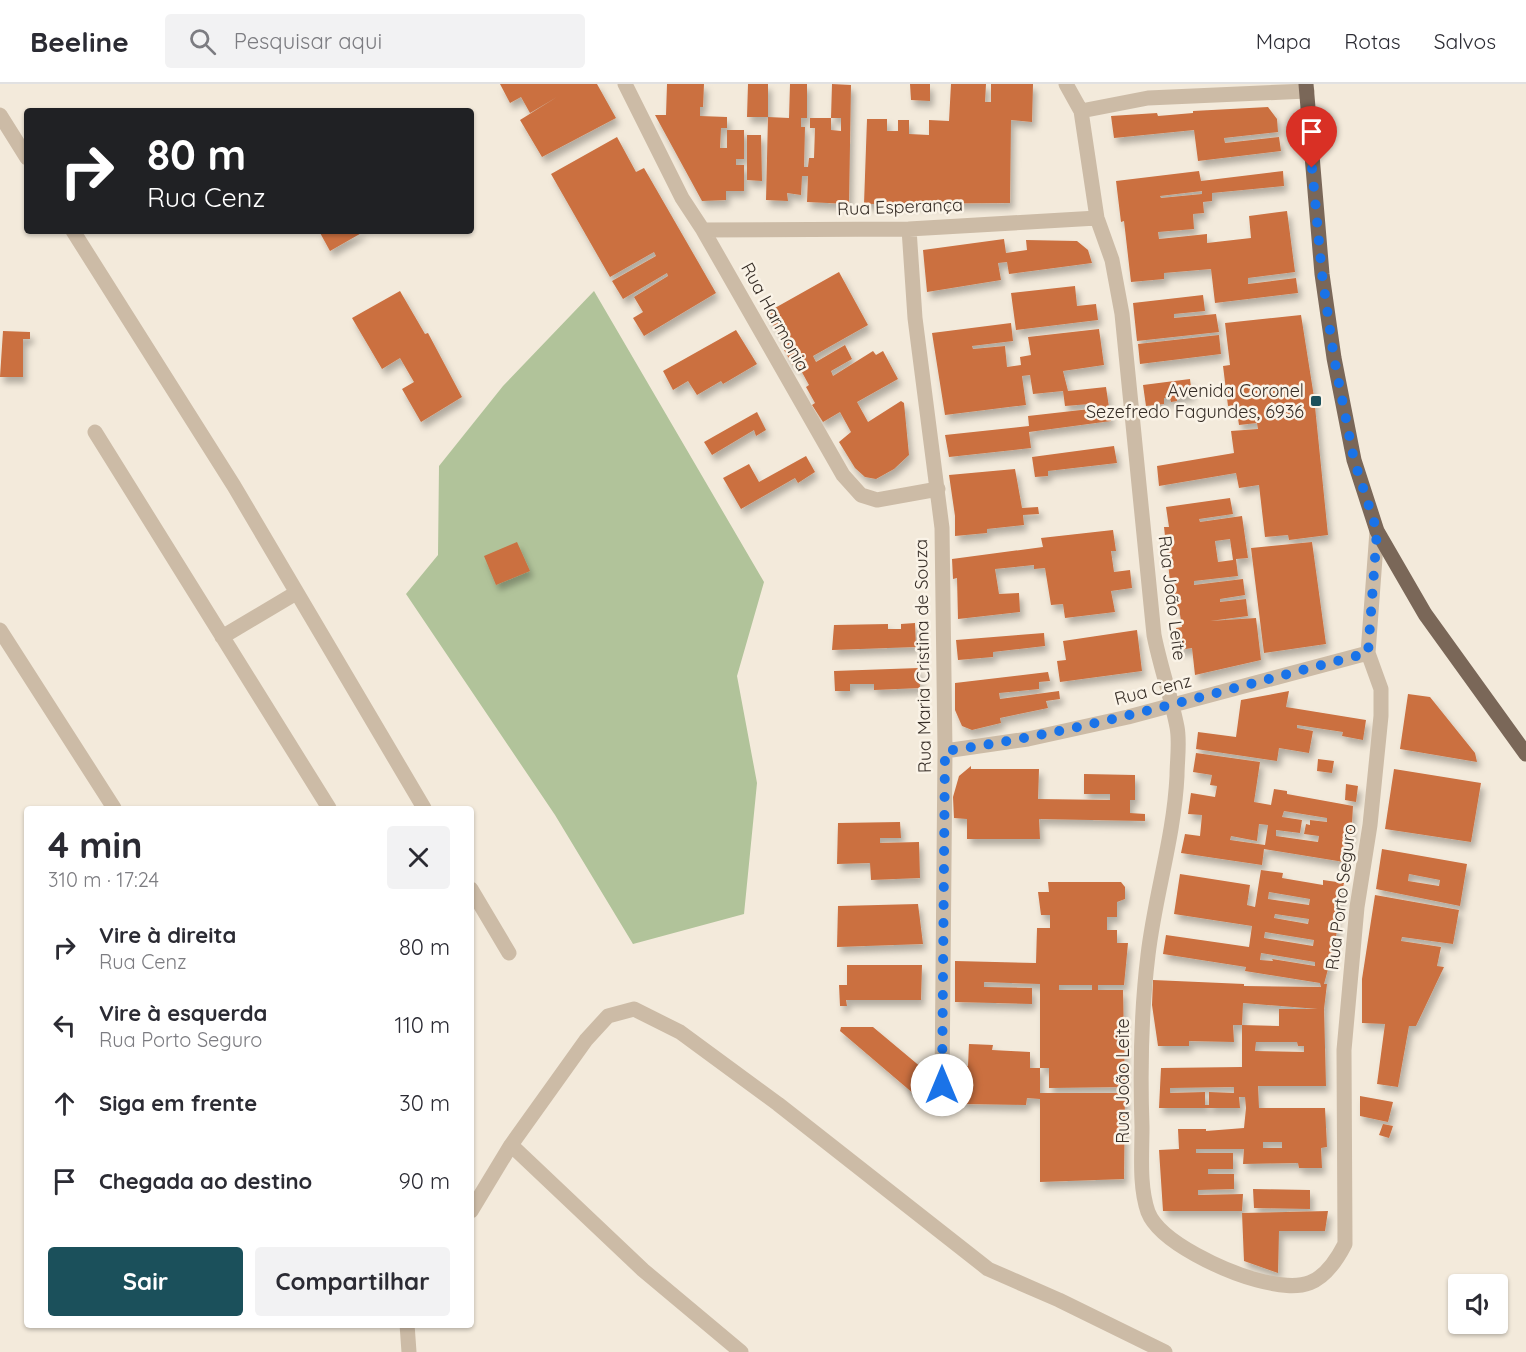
<!DOCTYPE html>
<html lang="pt">
<head>
<meta charset="utf-8">
<style>
  body { margin:0; font-family:Quicksand,sans-serif; background:#f2f2f3; color:#2b2b33; height:100vh; display:flex; flex-direction:column; font-size:22px; white-space:nowrap }
  * { box-sizing:border-box; margin:0 }
  p { font-size:20px; color:#7c7c81 }
  .icon { flex:none; width:33px; height:33px; fill:none; stroke:currentColor; stroke-width:2; stroke-linecap:round; stroke-linejoin:round }
  .map { position:relative; flex:1; overflow:hidden }
  .sheet { position:absolute; left:24px; top:722px; width:450px; height:522px; display:flex; flex-direction:column; background:#fff; border-radius:6px; box-shadow:0 2px 4px #0004 }
  .sheet>* { flex:none }
  .hud { position:absolute; left:24px; top:24px; width:450px; height:126px; border-radius:6px; box-shadow:0 2px 4px #0004; background:#202124; color:#fff; overflow:hidden }
  .controls { position:absolute; left:1448px; top:1190px; display:grid; gap:12px }
  .controls a { display:grid; place-items:center; width:60px; height:60px; border-radius:6px; background:#fff; box-shadow:0 2px 4px #0004; font-size:30px }
  .pin { position:absolute; display:grid; place-items:center; width:51px; height:51px; color:#fff; margin:-62px -26px; border-radius:50% 50% 50% 0; rotate:-45deg; box-shadow:0 0 6px #0007 }
  .pin .icon { rotate:45deg }
  .me { position:absolute; width:66px; margin:-33px; rotate:0deg; stroke-linejoin:round; filter:drop-shadow(0 0 4px #0008) }
  .turn { display:flex; align-items:center; gap:21px; height:126px; padding:0 24px; font-size:27px }
  .turn .icon { width:78px; height:78px; stroke-width:2.5 }
  .turn b { display:block; font-size:42px; line-height:51px }
  .round { display:grid; place-items:center; flex:none; width:63px; height:63px; border-radius:6px; background:#f2f2f3 }
  .head { display:flex; align-items:center; justify-content:space-between; height:102px; padding:0 24px }
  h1 { font-size:36px; font-weight:700; line-height:45px }
  .primary-button { display:flex; gap:12px; margin-top:auto; padding:12px 24px }
  .primary-button a { flex:1; height:69px; border-radius:6px; background:#1b505b; color:#fff; font-size:24px; font-weight:700; line-height:69px; text-align:center }
  .primary-button a+a { background:#f2f2f3; color:#2b2b33 }
  ul { padding:0; list-style:none }
  li { display:flex; align-items:center; gap:18px; height:78px; padding:0 24px }
  li div { flex:1 }
  li b { display:block; font-size:22px }
  li em { font-style:normal }
  header { display:flex; align-items:center; gap:36px; box-sizing:border-box; height:84px; padding:0 30px; background:#fff; border-bottom:2px solid #e1e1e2 }
  header strong { font-size:28px }
  nav { display:flex; gap:33px; margin-inline-start:auto; font-size:21px }
  .search { width:420px; height:54px; background:#f2f2f3; display:flex; align-items:center; gap:15px; box-sizing:border-box; padding:0 21px; border-radius:6px; color:#7c7c81; font-size:22px }
  .map>svg:first-child { display:block }
  .green { fill:#b1c39a }
  .building { fill:#cb7040; fill-rule:evenodd; filter:url(#shadow) }
  .lines { fill:none; stroke-linecap:round; stroke-linejoin:round }
  .minor { stroke:#ccbba6; stroke-width:15 }
  .major { stroke:#7a6758; stroke-width:15 }
  .route { stroke:#1a73e8; stroke-width:10; stroke-dasharray:0 18 }
  .poi-dot { fill:#1b505b; stroke:#faf3e7; stroke-width:2 }
  .labels { text-anchor:middle; stroke-width:5; stroke-linejoin:round; paint-order:stroke }
  .street-label { font-size:18px; fill:#372e27; stroke:#faf3e7 }
  .poi-label { font-size:18px; fill:#372e27; stroke:#faf3e7; text-anchor:end }
</style>
</head>
<body>
<header>
<strong>Beeline</strong>
<div class="search"><svg class="icon" aria-label="search" viewBox="0 0 24 24"><circle cx="10" cy="10" r="6"/><path d="M15 15l6 6"/></svg>Pesquisar aqui</div>
<nav><a>Mapa</a><a>Rotas</a><a>Salvos</a></nav>
</header>
<div class="map">
<svg width="1526" height="1268" viewBox="0 0 1526 1268">
  <defs>
    <filter id="shadow"><feDropShadow dx="3.5" dy="6" stdDeviation="3" flood-color="#0004"/></filter>
  </defs>
  <rect width="100%" height="100%" fill="#f3eadb"/>
  <!-- green -->
  <path class="green" d="M594,207L764,498L737,592L757,699L744,830L633,860L555,731L406,510L438,471L439,382L503,302Z"/>
  <!-- building -->
  <path class="building" d="M500,0H597L616,34L542,73L520,36L557,13L530,29L521,13L510,19Z
    M667,0H704L703,23H700V32L727,33V44H721L720,64H727V46H744V75H736V81H744V107H726V116L702,117L655,31H666Z
    M748,0H768V33H747Z
    M790,0H807V34H801V43H805L804,83H808L809,74H814L815,44H810V34H831V46L841,47V34H831L832,0L851,1L849,120L807,118L808,92H802L801,111L787,109L788,117L766,116L768,33L789,34Z
    M910,0H930V17L911,16Z
    M951,0H986L985,18H991V0H1033L1032,38L1011,36L1010,119L864,120L867,35H887V47H898V36H909V50L929,51V36L949,37Z
    M1268,23L1277,35L1278,48L1224,54L1225,59L1279,53L1281,67L1198,77L1194,46L1114,54L1111,32L1157,29L1158,32L1193,29V27Z
    M747,51H761L762,97L747,96Z
    M617,53L636,88L644,84L716,209L644,252L633,234L643,228L634,213L668,192L667,189L623,215L612,197L656,172L654,168L610,193L551,90Z
    M1199,87L1201,97L1283,87L1284,102L1212,109V117L1203,118L1204,129L1193,130L1194,145L1158,148L1159,155L1207,150V159L1251,154L1249,132L1287,127L1295,188L1248,194V200L1296,194L1298,209L1215,219L1211,185L1164,189V195L1131,198L1124,137L1121,138L1116,97ZM1202,107V110L1161,114L1160,112Z
    M319,147H365L330,167Z
    M1004,155L1006,169L1027,166L1026,156L1077,157L1088,166L1092,179L1009,190L1007,178L998,179L1001,196L927,208L923,166Z
    M839,188L868,241L813,272L816,278L845,261L852,275L831,287L833,292L873,267L876,271L883,267L898,295L857,318L868,338L901,317L904,319L909,371L894,385L876,395L865,393L855,384L839,358L851,348L840,328L823,338L812,321L815,319L806,303L809,301L798,281L794,283L784,266L787,264L766,229Z
    M1075,202L1077,222L1096,220L1098,236L1016,246L1011,209Z
    M400,207L425,250L428,249L462,313L421,338L402,305L414,298L400,274L382,285L352,234Z
    M1203,211L1205,227L1174,230V234L1216,230L1219,248L1137,257L1133,219Z
    M1301,231L1314,313L1328,451L1289,456L1288,451L1265,453L1259,401L1239,404L1236,389L1159,402L1157,382L1234,369L1231,347L1258,345L1257,339L1239,341L1236,321L1228,322L1223,282L1230,281L1225,239Z
    M1011,239L1013,257L972,262L973,265L1005,262L1007,283L1021,281L1020,273L1031,271L1028,253L1099,245L1104,281L1063,287L1068,307L1106,303L1111,337L1029,348L1031,364L949,373L945,351L1029,342L1028,332L1090,325V320L1065,322L1063,307L1033,310L1030,291L1022,292L1026,321L945,331L932,249Z
    M736,246L757,280L723,300L721,297L697,311L688,297L673,306L663,287Z
    M3,247L30,248V255H23V293H0Z
    M1219,251L1221,270L1140,280L1138,260Z
    M1190,295L1192,311L1177,313V317L1171,318L1170,314H1164V320L1146,322L1143,301Z
    M757,328L766,346L756,352L754,346L712,371L704,358Z
    M1114,362L1117,379L1048,387V392L1035,393L1032,373Z
    M806,372L815,388L798,399L795,394L741,425L723,394L749,380L759,398Z
    M1015,385L1022,424L1038,423L1039,430L1023,431L1024,441L987,445V449L955,452V432L949,391Z
    M1230,414L1233,430L1199,435L1200,438L1242,432L1248,474L1236,475L1238,492L1194,497V501L1243,495L1245,511L1220,515V518L1246,515L1248,532L1210,537L1256,534L1261,576L1195,591L1192,564L1179,566L1176,544L1182,543L1179,524H1173L1164,443H1169L1166,423ZM1230,455L1233,476L1218,478L1215,457Z
    M1113,446L1116,467H1111L1114,488L1130,486L1132,504L1111,507L1115,528L1065,534L1063,520L1051,521L1045,484L1034,485V481L995,485L999,510L1019,509L1020,528L958,535L957,494L953,495L952,475L1043,463L1041,454Z
    M517,458L530,487L496,501L484,472Z
    M1312,458L1326,560L1264,569L1251,464Z
    M915,539L916,563L832,566L834,541L888,540V545H901V540Z
    M1137,546L1142,587L1060,598L1057,577L1066,576L1063,557Z
    M1044,549L1045,562L993,568V573L958,576L956,556Z
    M919,584L920,604L874,606V600H850V607H835L834,587Z
    M1048,588L1050,597L1039,598V605L999,609L1000,615L1059,607L1060,615L1046,617L1048,624L1000,634L1001,639L972,646L962,642L955,626V599Z
    M1289,607L1286,623L1366,636L1363,656L1342,652L1343,648L1297,641V644L1313,647L1309,669L1279,664L1277,677L1196,665L1198,648L1236,653L1241,616Z
    M1408,610L1430,613L1475,669L1477,678L1400,665Z
    M1196,669L1260,678L1254,718L1271,721L1274,705L1287,707V710L1353,722L1351,756L1347,755L1344,778L1264,765L1262,781L1181,769L1185,750L1200,752L1202,731L1188,730L1191,709L1215,713L1217,702L1210,701L1212,691L1193,688ZM1284,727L1327,734V738L1310,736V741L1306,740L1304,750L1319,752L1318,758L1276,752V746L1300,749L1302,736L1282,733ZM1259,740L1268,741L1265,761L1230,756L1231,752L1257,757Z
    M1318,675L1334,677L1332,689L1317,687Z
    M971,682V685H1039L1038,715L1110,716V710H1084V690L1135,691V716H1130V729L1145,730V737L1039,735L1040,755H967V735L954,734L953,713L959,692Z
    M1394,685L1481,699L1471,758L1385,745Z
    M1346,700L1358,702L1356,718L1345,716Z
    M900,738L901,754H880V759L919,758L920,794L871,796L870,779L837,780L838,739Z
    M1382,765L1467,780L1460,822L1376,805ZM1409,790L1440,796L1439,802L1408,797Z
    M1261,786L1283,789L1282,794L1323,801V796L1344,799L1335,840H1338L1335,859L1324,900H1327L1324,925L1326,1002H1258L1259,1024H1325L1327,1063L1321,1064L1322,1084H1299L1298,1079L1243,1080L1244,1065H1196V1069H1233V1085H1208V1090H1234V1105L1198,1106V1111L1243,1110L1242,1127H1163L1159,1066L1179,1065L1178,1045H1206V1047L1244,1044L1246,1024L1245,1013H1239L1240,1024H1159L1161,984L1242,983V941L1279,942V925H1318L1243,919L1242,941H1233L1234,958L1189,957V962H1158L1152,921L1153,896L1244,900V902L1321,903L1320,899L1245,887L1246,883L1163,870L1166,851L1249,863L1252,842L1174,830L1180,790L1250,801L1247,821L1255,823ZM1269,808L1310,815L1309,821L1268,815ZM1275,830L1309,835L1308,840L1274,834ZM1265,848L1314,856L1313,862L1264,854ZM1261,869L1315,878V882L1272,875L1273,877L1260,876ZM1256,958H1297L1298,962H1304V968L1255,967ZM1234,1003V1009L1209,1008V1021H1205V1008L1170,1009V1004ZM1263,1058H1282V1064H1263Z
    M1048,798H1121L1125,803V815L1117,818V833H1107V846H1117V859H1128L1124,901H1098V906H1123L1125,1003L1049,1004V984H1040V900L984,898V903L1032,904V920L955,918V877L1036,879L1037,844H1050V831H1041L1038,808H1049ZM1059,901H1092V906H1059Z
    M1375,811L1459,826L1453,860L1402,853L1401,857L1441,863L1437,882L1444,883L1416,942H1409L1398,1003L1377,1000L1385,940L1362,939V895Z
    M918,820L923,860L837,863L838,822Z
    M847,881H922L921,916H846L847,922H840L839,901H847Z
    M841,943H873L922,984L921,1016L840,947Z
    M969,960L993,961L992,966L1030,968V984H1040V1009H1125L1124,1095L1040,1098V1015L1027,1014L1026,1021L965,1020L956,1002V981L968,982Z
    M1360,1012L1393,1018L1388,1038L1360,1032Z
    M1383,1040L1393,1042L1389,1054L1379,1051Z
    M1253,1105L1310,1106V1125L1254,1124Z
    M1328,1127L1325,1147H1279L1278,1189L1244,1177L1242,1129Z"/>
  <g class="lines">
    <!-- minor -->
    <path class="minor" d="M625,0L682,114L703,146L843,391L861,411L877,416L938,405
      M1066,0L1081,27
      M1307,7L1148,14L1081,27L1097,134L1112,176L1122,230L1154,551C1160,582 1171,612 1177,643C1180,658 1177,677 1177,692C1174,753 1155,811 1148,871C1141,928 1140,985 1142,1043C1142,1070 1139,1102 1148,1128C1160,1159 1227,1188 1257,1196C1303,1208 1323,1203 1345,1160L1344,966L1357,823L1370,741L1381,632V605L1368,569L1377,447
      M0,31L27,74
      M909,145L915,234L942,444L945,667L942,1001
      M703,146L909,145L1097,134
      M73,147L234,402L424,724
      M95,348L329,724
      M0,546L114,724
      M222,553L296,509
      M945,667L1028,655L1128,633L1368,569
      M471,805L509,869
      M511,1061L643,1186L741,1268
      M471,1127L511,1061L586,956L608,932L634,925L680,948L778,1020L988,1185L1059,1216L1165,1268
      M407,1240L409,1268"/>
    <!-- major -->
    <path class="major" d="M1306,0L1322,190L1334,274L1354,376L1377,447L1425,530L1526,670"/>
  </g>
  <g class="lines">
    <!-- route -->
    <path class="route" d="M942,1001L945,667C1091,647 1226,605 1368,569L1377,447L1354,376L1334,274L1322,190L1312,84"/>
  </g>
  <!-- markers -->
  <rect class="poi-dot" x="1310" y="311" width="12" height="12" rx="3"/>
  <g class="labels">
    <!-- street labels -->
    <g class="street-label">
      <text transform="translate(900 123) rotate(-2)" y="6">Rua Esperança</text>
      <text transform="translate(775 233) rotate(61)" y="6">Rua Harmonia</text>
      <text transform="translate(1172 514) rotate(83)" y="6">Rua João Leite</text>
      <text transform="translate(923 572) rotate(-91)" y="6">Rua Maria Cristina de Souza</text>
      <text transform="translate(1153 606) rotate(-14)" y="6">Rua Cenz</text>
      <text transform="translate(1341 813) rotate(-83)" y="6">Rua Porto Seguro</text>
      <text transform="translate(1123 997) rotate(-90)" y="6">Rua João Leite</text>
    </g>
    <!-- poi labels -->
    <g class="poi-label">
      <text x="1304" y="313">Avenida Coronel<tspan x="1304" dy="21">Sezefredo Fagundes, 6936</tspan></text>
    </g>
  </g>
</svg>
<div class="controls">
<a><svg class="icon" aria-label="sound" viewBox="0 0 24 24"><path d="M4 9h4l5-4v14l-5-4H4zM17 9q2 3 0 6"/></svg></a>
</div>
<div class="pin" style="left:1312px;top:84px;background:#d93025"><svg class="icon" aria-label="arrive" viewBox="0 0 24 24"><path d="M6 21V4h12l-3 4 3 4H6"/></svg></div>
<svg class="me" style="left:942px;top:1001px" viewBox="-20 -20 40 40"><circle r="19" fill="#fff"/><path d="M0-13L10 11 0 6-10 11z" fill="#1a73e8"/></svg>
<div class="hud">
<div class="turn"><svg class="icon" aria-label="right" viewBox="0 0 24 24"><path d="M7 20v-9h11M14 6l5 5-5 5"/></svg><div><b>80 m</b>Rua Cenz</div></div>
</div>
<section class="sheet">
<div class="head"><div><h1>4 min</h1><p>310 m · 17:24</p></div><a class="round"><svg class="icon" aria-label="close" viewBox="0 0 24 24"><path d="M6 6l12 12M18 6L6 18"/></svg></a></div>
<ul>
<li><svg class="icon" aria-label="right" viewBox="0 0 24 24"><path d="M7 20v-9h11M14 6l5 5-5 5"/></svg><div><b>Vire à direita</b><p>Rua Cenz</p></div><em>80 m</em></li>
<li><svg class="icon" aria-label="left" viewBox="0 0 24 24"><path d="M17 20v-9H6M10 6l-5 5 5 5"/></svg><div><b>Vire à esquerda</b><p>Rua Porto Seguro</p></div><em>110 m</em></li>
<li><svg class="icon" aria-label="ahead" viewBox="0 0 24 24"><path d="M12 20V5M6 11l6-6 6 6"/></svg><div><b>Siga em frente</b></div><em>30 m</em></li>
<li><svg class="icon" aria-label="arrive" viewBox="0 0 24 24"><path d="M6 21V4h12l-3 4 3 4H6"/></svg><div><b>Chegada ao destino</b></div><em>90 m</em></li>
</ul>
<div class="primary-button"><a>Sair</a><a>Compartilhar</a></div>
</section>
</div>
</body>
</html>
